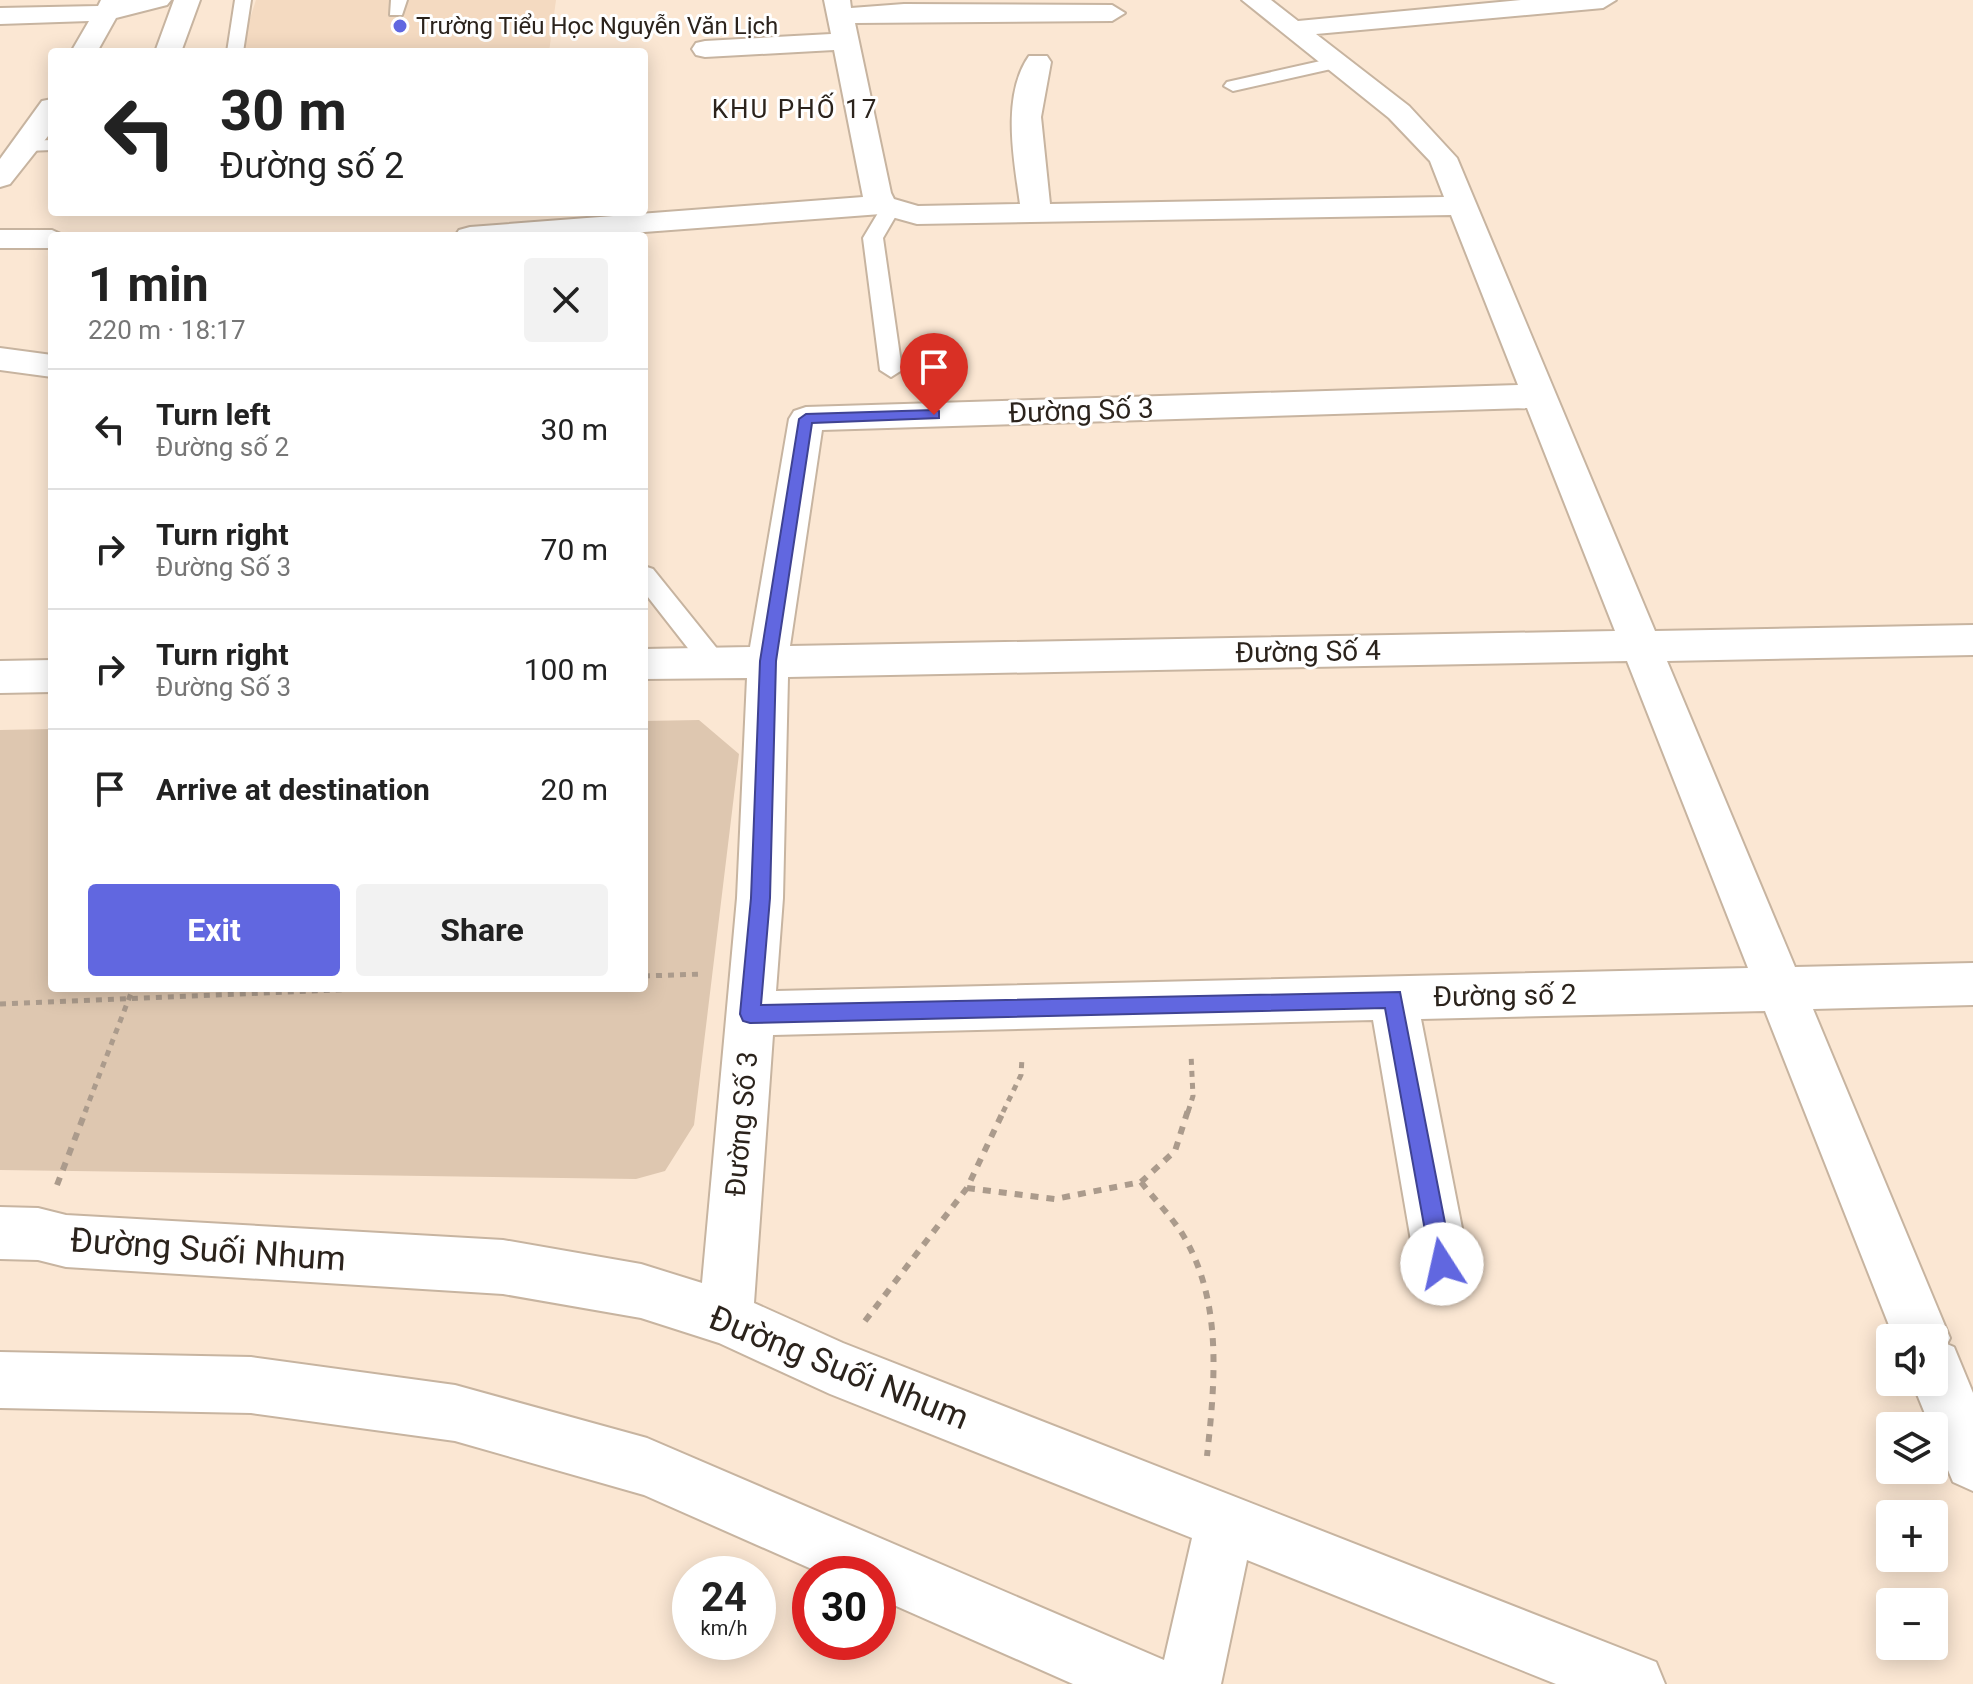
<!DOCTYPE html>
<html lang="en">
<head>
<meta charset="utf-8">
<style>
  body { margin:0; font-family:Roboto,sans-serif; background:#f2f2f2; color:#222; height:100vh; display:flex; flex-direction:column; font-size:30px; white-space:nowrap }
  * { box-sizing:border-box; margin:0 }
  p { font-size:26px; color:#767676 }
  .icon { flex:none; width:44px; height:44px; fill:none; stroke:currentColor; stroke-width:2; stroke-linecap:round; stroke-linejoin:round }
  .map { position:relative; flex:1; overflow:hidden }
  .sheet { position:absolute; left:48px; top:232px; width:600px; height:760px; display:flex; flex-direction:column; background:#fff; border-radius:8px; box-shadow:0 4px 20px #0003 }
  .sheet>* { flex:none }
  .top-card { position:absolute; left:48px; top:48px; width:600px; height:168px; border-radius:8px; box-shadow:0 4px 20px #0003; background:#fff; color:#222; overflow:hidden }
  .controls { position:absolute; left:1876px; top:1324px; display:grid; gap:16px }
  .controls a { display:grid; place-items:center; width:72px; height:72px; border-radius:8px; background:#fff; box-shadow:0 4px 20px #0003; font-size:40px }
  .speed { position:absolute; left:672px; top:1556px; display:flex; gap:16px; font-size:40px; font-weight:700; text-align:center }
  .speed>* { display:grid; place-content:center; width:104px; height:104px; border-radius:50%; background:#fff; box-shadow:0 4px 20px #0003; line-height:1 }
  .speed small { font-size:20px; font-weight:400 }
  .speed .limit { border:12px solid #d22; background:#fff; color:#111 }
  .pin { position:absolute; display:grid; place-items:center; width:68px; height:68px; color:#fff; margin:-82px -34px; border-radius:50% 50% 50% 0; rotate:-45deg; box-shadow:0 0 8px #0007 }
  .pin .icon { rotate:45deg }
  .me { position:absolute; width:88px; margin:-44px; rotate:350deg; stroke-linejoin:round; filter:drop-shadow(0 0 6px #0008) }
  .turn { display:flex; align-items:center; gap:28px; height:168px; padding:0 40px; font-size:36px }
  .turn .icon { width:104px; height:104px; stroke-width:2.5 }
  .turn b { display:block; font-size:56px; line-height:68px }
  .round { display:grid; place-items:center; flex:none; width:84px; height:84px; border-radius:8px; background:#f2f2f2 }
  .head { display:flex; align-items:center; justify-content:space-between; height:136px; padding:0 40px }
  h1 { font-size:48px; font-weight:700; line-height:60px }
  .primary-button { display:flex; gap:16px; margin-top:auto; padding:16px 40px }
  .primary-button a { flex:1; height:92px; border-radius:8px; background:#6167e0; color:#fff; font-size:32px; font-weight:700; line-height:92px; text-align:center }
  .primary-button a+a { background:#f2f2f2; color:#222 }
  ul { padding:0; list-style:none }
  li { display:flex; align-items:center; gap:24px; height:120px; padding:0 40px; border-top:2px solid #e0e0e0 }
  li div { flex:1 }
  li b { display:block; font-size:30px }
  li em { font-style:normal }
  .map>svg:first-child { display:block }
  .built { fill:#f4dac1 }
  .green { fill:#dec7b0 }
  .lines { fill:none; stroke-linecap:round; stroke-linejoin:round }
  .lane-casing { stroke:#c7b4a0; stroke-width:4 }
  .street-casing { stroke:#c7b4a0; stroke-width:4 }
  .path-far1 { stroke:#ab9b8c; stroke-width:5; stroke-dasharray:6 6; stroke-linecap:butt }
  .path { stroke:#ab9b8c; stroke-width:6; stroke-dasharray:8 8; stroke-linecap:butt }
  .lane { fill:#fff; fill-rule:evenodd }
  .street { fill:#fff; fill-rule:evenodd }
  .route { fill:#6167e0; stroke:#3f4392; stroke-width:2 }
  .poi-dot { fill:#6167e0; stroke:#fff; stroke-width:3 }
  .labels { text-anchor:middle; stroke-width:6; stroke-linejoin:round; paint-order:stroke }
  .far-poi-label { font-size:24px; fill:#2b231c; stroke:#fff; text-anchor:start }
  .far-neighbourhood-label { font-size:26px; letter-spacing:2px; fill:#2b231c; stroke:#fff }
  .street-label { font-size:28px; fill:#2b231c; stroke:#fff }
  .near-street-label { font-size:34px; fill:#2b231c; stroke:#fff }
</style>
</head>
<body>
<div class="map">
<svg width="1973" height="1684" viewBox="0 0 1973 1684">
  <rect width="100%" height="100%" fill="#fbe7d3"/>
  <!-- built -->
  <path class="built" d="M256,0H556L549,52H239Z"/>
  <!-- green -->
  <path class="green" d="M699,720L739,754L694,1125L665,1171L636,1179L0,1170V730L52,729V988H644V721Z"/>
  <g class="lines">
    <!-- lane casing -->
    <g class="lane-casing">
      <path id="lane" d="M235,0H251L243,52H227Z
        M391,0H407L402,15H390Z
        M1334,58L1342,63L1340,67L1233,91L1224,86L1227,82Z
        M52,140V150L27,151L18,146L27,141Z
        M891,201L901,207L883,238L902,370L891,377L880,370L863,238L884,203Z
        M644,566L653,569L723,656L727,663L723,670L714,673L705,670L644,592Z"/>
    </g>
    <!-- street casing -->
    <g class="street-casing">
      <path id="street" d="M101,0H171L167,5L116,18L97,52H71L89,21L0,24V8L98,6Z
        M174,0H200L181,52H155Z
        M824,0H850L851,8L904,4L1112,5L1125,13L1112,21L855,23L891,193L894,199L918,206L1020,204C1014,160 1001,96 1029,56H1047L1051,62L1041,117L1050,204L1444,197L1430,161L1389,118L1242,0H1271L1298,21L1521,0H1616L1603,8L1316,34L1409,106L1457,158L1655,631L1973,625V655L1667,661L1795,967L1973,963V1005L1813,1009L1950,1338L1947,1344L1954,1347L1973,1393V1491L1953,1482L1934,1437V1426H1930L1912,1382H1934V1338H1894L1765,1011L1421,1019L1469,1264L1461,1283L1442,1291L1423,1283L1415,1264L1373,1020L773,1035L754,1303L843,1343L1656,1662L1665,1684H1556L1247,1560L1221,1684H1073L878,1598V1574H823L644,1495L455,1441L251,1413L0,1408V1352L251,1357L455,1385L647,1438L1164,1660L1192,1538L830,1394L719,1343L641,1318L503,1294L66,1267L38,1260L0,1259V1207L38,1208L66,1215L503,1240L641,1264L702,1283L737,898L747,678L644,679V649L750,647L789,419L794,411L806,407L1518,385L1451,215L917,224L881,214L591,236H455L459,230L470,227L863,197L834,50L705,57L696,55L692,49L696,43L705,41L831,34ZM1527,408L1615,631L790,646L822,430ZM1627,661L1748,968L776,991L783,898L788,677Z
        M52,99V131L10,184L0,187V159L42,101Z
        M0,230H52L65,236H52V248H0Z
        M0,348L52,355V377L0,370Z
        M52,660V692L0,693V661Z"/>
    </g>
    <!-- path-far1 -->
    <path class="path-far1" d="M644,976L703,974
      M0,1004L383,988
      M85,1112L133,988
      M1003,1112L1021,1075L1022,1058
      M1188,1112L1193,1096L1191,1054"/>
    <!-- path -->
    <path class="path" d="M1141,1182C1155,1200 1171,1216 1183,1235C1223,1302 1215,1382 1207,1456
      M57,1185L86,1110
      M967,1188L1055,1199L1141,1182L1175,1151L1188,1110
      M865,1321L967,1188L1004,1110"/>
    <!-- lane -->
    <use href="#lane" class="lane"/>
    <!-- street -->
    <use href="#street" class="street"/>
  </g>
  <!-- route -->
  <path class="route" d="M934,410L939,411V418L812,423L776,661L770,898L761,1005L1400,992L1453,1264L1450,1272L1442,1275L1434,1272L1431,1264L1385,1008L750,1023L743,1021L740,1014L751,898L760,661L799,419L806,414Z"/>
  <!-- markers -->
  <circle class="poi-dot" cx="400" cy="26" r="8"/>
  <g class="labels">
    <!-- far-poi labels -->
    <g class="far-poi-label">
      <text x="416" y="34">Trường Tiểu Học Nguyễn Văn Lịch</text>
    </g>
    <!-- far-neighbourhood labels -->
    <g class="far-neighbourhood-label">
      <text x="795" y="118">KHU PHỐ 17</text>
    </g>
    <!-- street labels -->
    <g class="street-label">
      <text transform="translate(1081 410) rotate(-2)" y="10">Đường Số 3</text>
      <text transform="translate(1308 651) rotate(-1)" y="10">Đường Số 4</text>
      <text transform="translate(1505 995) rotate(-1)" y="10">Đường số 2</text>
      <text transform="translate(741 1124) rotate(-85)" y="10">Đường Số 3</text>
    </g>
    <!-- near-street labels -->
    <g class="near-street-label">
      <text transform="translate(208 1249) rotate(4)" y="12">Đường Suối Nhum</text>
      <text transform="translate(839 1367) rotate(22)" y="12">Đường Suối Nhum</text>
    </g>
  </g>
</svg>
<div class="controls">
<a><svg class="icon" aria-label="sound" viewBox="0 0 24 24"><path d="M4 9h4l5-4v14l-5-4H4zM17 9q2 3 0 6"/></svg></a>
<a><svg class="icon" aria-label="layers" viewBox="0 0 24 24"><path d="M12 4l9 5-9 5-9-5zM3 14l9 5 9-5"/></svg></a>
<a>+</a>
<a>−</a>
</div>
<div class="speed"><div>24<small>km/h</small></div><div class="limit">30</div></div>
<div class="pin" style="left:934px;top:415px;background:#d93025"><svg class="icon" aria-label="arrive" viewBox="0 0 24 24"><path d="M6 21V4h12l-3 4 3 4H6"/></svg></div>
<svg class="me" style="left:1442px;top:1264px" viewBox="-20 -20 40 40"><circle r="19" fill="#fff"/><path d="M0-13L10 11 0 6-10 11z" fill="#6167e0"/></svg>
<div class="top-card">
<div class="turn"><svg class="icon" aria-label="left" viewBox="0 0 24 24"><path d="M17 20v-9H6M10 6l-5 5 5 5"/></svg><div><b>30 m</b>Đường số 2</div></div>
</div>
<section class="sheet">
<div class="head"><div><h1>1 min</h1><p>220 m · 18:17</p></div><a class="round"><svg class="icon" aria-label="close" viewBox="0 0 24 24"><path d="M6 6l12 12M18 6L6 18"/></svg></a></div>
<ul>
<li><svg class="icon" aria-label="left" viewBox="0 0 24 24"><path d="M17 20v-9H6M10 6l-5 5 5 5"/></svg><div><b>Turn left</b><p>Đường số 2</p></div><em>30 m</em></li>
<li><svg class="icon" aria-label="right" viewBox="0 0 24 24"><path d="M7 20v-9h11M14 6l5 5-5 5"/></svg><div><b>Turn right</b><p>Đường Số 3</p></div><em>70 m</em></li>
<li><svg class="icon" aria-label="right" viewBox="0 0 24 24"><path d="M7 20v-9h11M14 6l5 5-5 5"/></svg><div><b>Turn right</b><p>Đường Số 3</p></div><em>100 m</em></li>
<li><svg class="icon" aria-label="arrive" viewBox="0 0 24 24"><path d="M6 21V4h12l-3 4 3 4H6"/></svg><div><b>Arrive at destination</b></div><em>20 m</em></li>
</ul>
<div class="primary-button"><a>Exit</a><a>Share</a></div>
</section>
</div>
</body>
</html>
